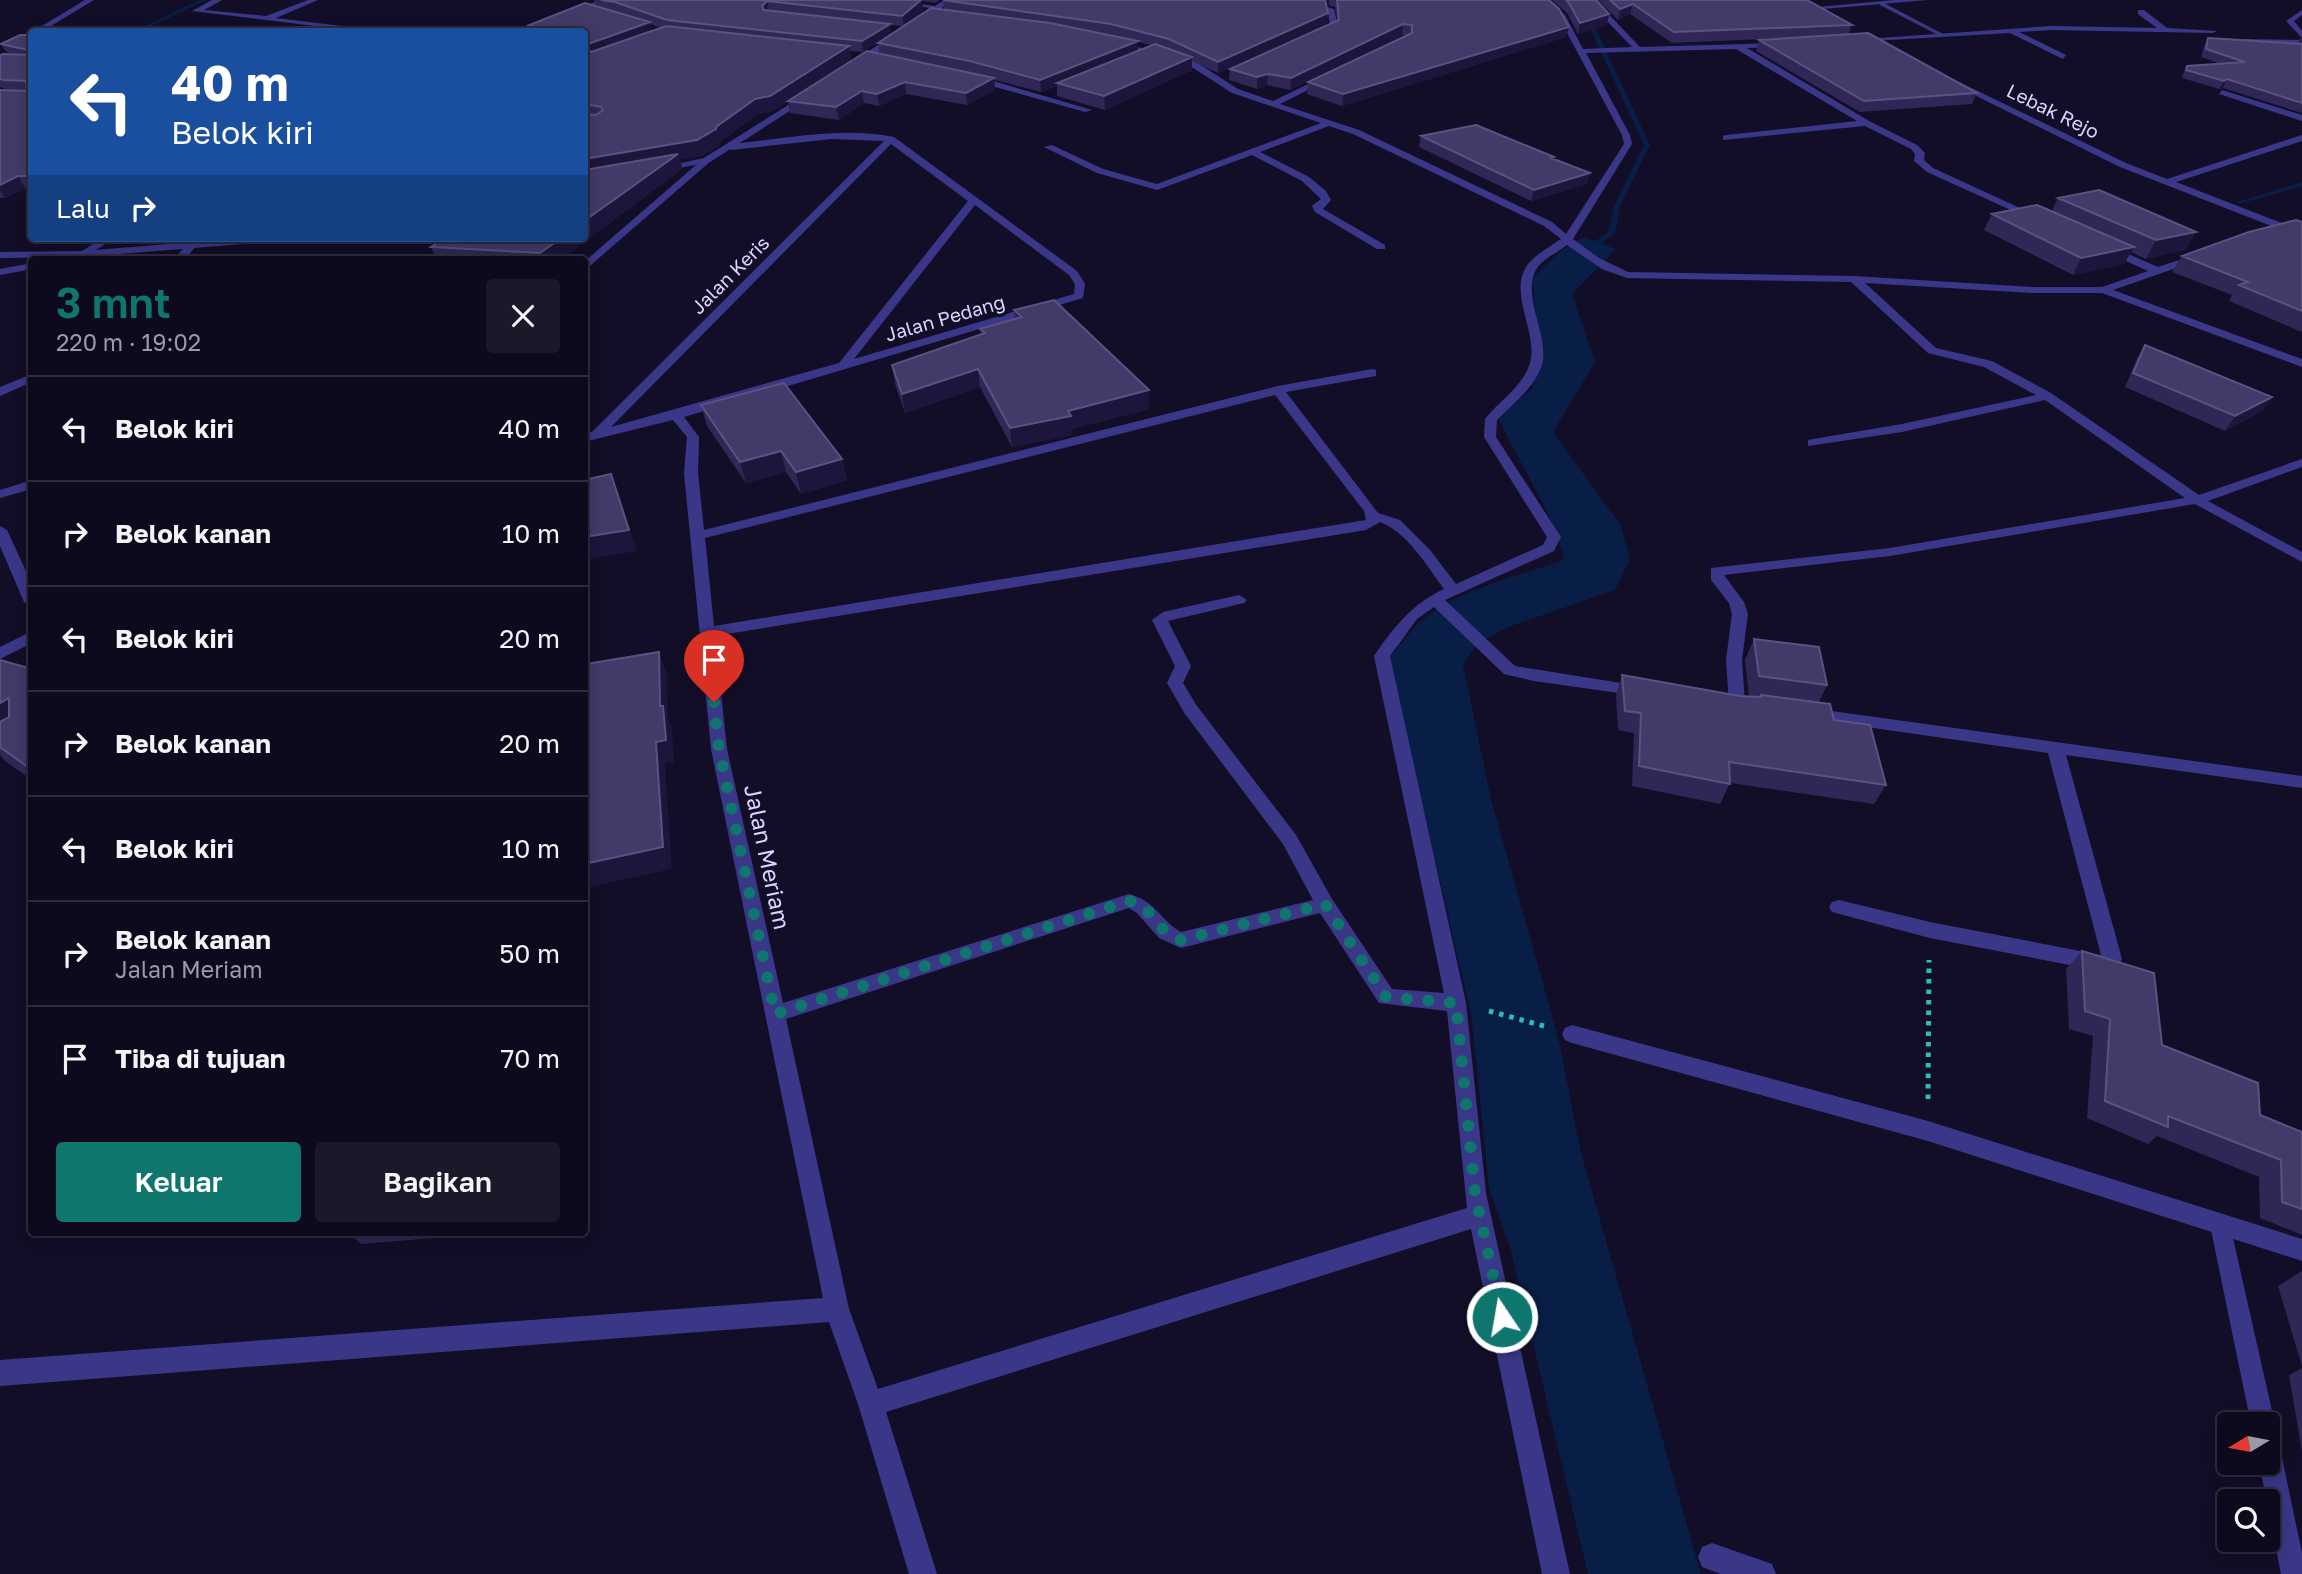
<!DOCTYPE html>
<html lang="id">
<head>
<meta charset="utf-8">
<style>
  body { margin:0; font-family:"Golos Text",sans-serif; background:#1c182a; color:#f1f3f6; height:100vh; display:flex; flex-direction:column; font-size:26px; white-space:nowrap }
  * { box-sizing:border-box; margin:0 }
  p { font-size:23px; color:#9b9aa4 }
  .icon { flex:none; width:38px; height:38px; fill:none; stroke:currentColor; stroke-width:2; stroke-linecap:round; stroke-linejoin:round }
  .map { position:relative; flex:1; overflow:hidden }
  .side { position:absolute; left:28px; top:256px; width:560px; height:980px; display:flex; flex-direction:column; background:#0e0a1d; border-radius:7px; box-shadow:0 4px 18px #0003,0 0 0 2px #2e2b3b }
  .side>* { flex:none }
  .hud { position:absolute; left:28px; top:28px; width:560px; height:214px; border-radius:7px; box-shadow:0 4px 18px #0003,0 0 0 2px #2e2b3b; background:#1a4fa0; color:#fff; overflow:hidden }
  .needle { width:46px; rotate:260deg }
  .tools { position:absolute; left:2217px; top:1412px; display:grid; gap:14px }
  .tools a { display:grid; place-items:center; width:63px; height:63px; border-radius:7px; background:#0e0a1d; box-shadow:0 4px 18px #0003,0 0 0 2px #2e2b3b; font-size:35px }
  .pin { position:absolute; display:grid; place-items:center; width:60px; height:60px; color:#fff; margin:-72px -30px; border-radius:50% 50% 50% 0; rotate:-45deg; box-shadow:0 0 7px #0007 }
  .pin .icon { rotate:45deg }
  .me { position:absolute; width:77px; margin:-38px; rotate:348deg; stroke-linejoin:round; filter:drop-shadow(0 0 5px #0008) }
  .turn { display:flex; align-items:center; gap:24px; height:147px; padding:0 28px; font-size:32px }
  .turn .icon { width:91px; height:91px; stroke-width:2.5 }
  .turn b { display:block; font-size:49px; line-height:60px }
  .then { display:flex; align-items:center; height:66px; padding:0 28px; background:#0003; gap:14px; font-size:26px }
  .round { display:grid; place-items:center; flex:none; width:74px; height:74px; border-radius:7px; background:#1c182a }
  .headline { display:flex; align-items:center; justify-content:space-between; height:119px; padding:0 28px }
  h1 { font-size:42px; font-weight:600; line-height:52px; color:#0f766e }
  .button { display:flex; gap:14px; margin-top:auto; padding:14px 28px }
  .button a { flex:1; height:80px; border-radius:7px; background:#0f766e; color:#fff; font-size:28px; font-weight:600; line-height:80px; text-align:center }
  .button a+a { background:#1c182a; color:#f1f3f6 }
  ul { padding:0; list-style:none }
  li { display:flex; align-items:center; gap:21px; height:105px; padding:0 28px; border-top:2px solid #2e2b3b }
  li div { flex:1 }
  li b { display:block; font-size:26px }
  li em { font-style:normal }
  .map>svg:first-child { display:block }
  .water { fill:#081e47 }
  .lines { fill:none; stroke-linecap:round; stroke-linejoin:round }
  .stream { fill:#081e47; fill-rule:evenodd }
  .path { stroke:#2abeb5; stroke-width:5; stroke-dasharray:4.5 6; stroke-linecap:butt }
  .service { fill:#3b3788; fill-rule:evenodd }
  .pedestrian { fill:#3b3788; fill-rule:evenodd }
  .minor { fill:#3b3788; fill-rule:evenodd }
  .tertiary { fill:#3b3788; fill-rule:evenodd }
  .wall { fill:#302756; fill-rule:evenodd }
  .shaded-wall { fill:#1d153b }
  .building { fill:#423a68; stroke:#5a5280; stroke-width:2 }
  .route { stroke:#0f766e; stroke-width:12; stroke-dasharray:0 21.6 }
  .labels { text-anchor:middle; stroke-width:7; stroke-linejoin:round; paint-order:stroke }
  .far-street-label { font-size:19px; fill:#dad5ff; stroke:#130e27 }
  .street-label { font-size:23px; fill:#dad5ff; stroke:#130e27 }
</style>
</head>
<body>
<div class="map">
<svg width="2302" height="1574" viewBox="0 0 2302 1574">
  <rect width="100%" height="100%" fill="#130e27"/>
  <!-- water -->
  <path class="water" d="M1583,237L1616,249L1572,294L1595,362L1553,432L1621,526L1630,559L1615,590L1508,627L1478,643L1463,665L1491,799L1558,1037L1581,1153L1701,1574H1588L1511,1251L1489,1188L1471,1013L1388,659C1403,641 1417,621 1437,609C1475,586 1523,574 1564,560C1552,508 1519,465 1498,417L1532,389L1541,358L1532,279L1559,252Z"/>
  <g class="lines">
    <!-- stream -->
    <path class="stream" d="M200,0H206L139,32H132Z
      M1564,0H1569L1594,25L1650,145L1620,206L1615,233L1586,254L1582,252L1583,250L1608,232L1614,206L1644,145L1589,26Z
      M32,75V80L0,96V92Z
      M2302,182V186L2240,204L2237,202Z"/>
    <!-- path -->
    <path class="path" d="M1489,1011L1544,1026
      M1928,1099L1929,960"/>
    <!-- service -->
    <path class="service" d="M1880,3H1884L1943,34L1938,35L1880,5Z
      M82,251L85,252V256L59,259Z
      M32,263V269L0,275V269Z
      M2220,1215L2227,1218L2230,1225L2275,1424L2268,1434V1424H2251L2210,1225L2213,1218Z
      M2268,1436L2276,1440L2280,1448L2302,1553V1574H2281L2259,1463H2268Z"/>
    <!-- pedestrian -->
    <path class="pedestrian" d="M0,526L7,530L32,584V607L24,602L0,546Z"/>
    <!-- minor -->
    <path class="minor" d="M85,0H94L41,32H32Z
      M212,0H222L204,10L266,16L308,0H318L276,18L391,32H363L192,11Z
      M599,0H609L539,32H529Z
      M870,0H894L942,7L938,9Z
      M1540,0H1548L1565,15L1583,49L1632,47L1587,0H1595L1640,47L1783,43L1780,47L1747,48L1869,121L1917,145L1925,153L1924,160L1933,168L2044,219L2035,221L1927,172L1914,161L1915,154L1911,149L1865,126L1723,140V136L1726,135L1857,121L1736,49L1586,53L1630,135L1632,144L1573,239L1599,258L1628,272L1854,276L2032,287H2102L2148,271L2102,250V246H2110L2158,267L2198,254L2202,255V259L2113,290L2302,359V367L2102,293H2032L1865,283L1936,348L1992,361L2051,393L2199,495L2302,459V467L2208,501L2302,552V562L2195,504L1890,556L1724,575L1744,602L1748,614L1742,660L1745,704L1737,710L1729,704L1726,660L1732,614L1729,603L1711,580V568L1890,548L2185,498L2045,400L1902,432L1808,446V440L1813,439L1902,424L2036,395L1984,367L1928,353L1851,282L1627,278L1602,269L1567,245C1558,252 1543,259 1537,268C1520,294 1550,336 1542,365C1534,388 1514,403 1497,420L1496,437L1561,537L1554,551L1445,600L1515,666L1640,686L1648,691L1640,696L1534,681L1504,674L1434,607L1417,619L1390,656L1466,1003L1486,1193L1570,1574H1542L1471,1229L886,1412L937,1574H909L858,1404L829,1322L0,1386V1360L823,1298L711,749L684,473L687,437L673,420L584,442V434L592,432L884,141L832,139L731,150L726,147L731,144C785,139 841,126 894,137L1077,271L1085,284L1083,298L684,417L699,437L698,473L704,530L1278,386L1372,369L1376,370V376L1286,392L1378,513L1400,520L1430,550L1456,584L1543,545L1547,537L1484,437L1485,419C1499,401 1521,388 1529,366C1541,334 1504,290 1530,262C1538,253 1551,246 1561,239L1544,226L1353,134L1329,126L1260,152L1309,177L1326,191L1331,200L1323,209L1385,245V249H1377L1315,212L1312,206L1321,199L1302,181L1252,155L1157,190L1097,173L1044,147L1052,145L1103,169L1157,184L1321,123L1232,93L1187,64L1112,45V41L1193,60L1238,89L1273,101L1327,75L1330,79L1280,104L1359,130L1552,222L1566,234L1624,144L1622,135L1559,18ZM891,144L968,201L839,363L611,427ZM975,205L1069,275L1075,284L1074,294L854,359ZM1275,395L1364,511L1366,520L714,626L705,538ZM1380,522C1407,532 1427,566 1444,589C1413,603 1393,628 1374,656L1444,993L1392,989L1332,899L1296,835L1197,706L1183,683L1191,666L1168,621L1244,603L1247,600L1239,595L1163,612L1152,620L1175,666L1167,683L1185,714L1283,844L1313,900L1181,932C1160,920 1156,901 1129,894L783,1003L727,749L715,636L1366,530ZM1129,908L1137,913L1159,938L1181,948L1320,913L1379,1003L1447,1011L1467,1208L878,1389L849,1309L786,1019Z
      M1894,0H1928L1811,10L1807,8Z
      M1327,7L1334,9L1338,26L1314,33V29L1330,25Z
      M2138,10H2144L2167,28L2217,31L2213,33L2051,30L2019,32L2066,55L2063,59L2010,33L1854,42L1850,40L2051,26L2157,28L2138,14Z
      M2302,10V15L2294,21L2302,31V38L2286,21Z
      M2243,39L2302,40V44L2240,43Z
      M970,76H976L1092,110L1085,112L970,80Z
      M1951,78L2126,163L2167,179L2302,135V141L2176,182L2302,231V238L2120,167L1948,82Z
      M2222,90L2302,115V121L2219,94Z
      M704,158L712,160L584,271V262Z
      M103,238H115L86,256L77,254Z
      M187,244L196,246L185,259H174Z
      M32,374V382L0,396V387Z
      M32,480V489L0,498V490Z
      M32,631V643L0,659V647Z
      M1810,708L2302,776V788L2066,755L2122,959L2119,965L2101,971L1930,938L1832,912L1829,907L1832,902L1839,900L1930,922L2101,955L2048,753L1804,718L1802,714L1804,710Z
      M1572,1025L1928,1121L2302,1239V1261L1928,1141L1572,1043L1565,1040L1562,1034L1565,1028Z
      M1712,1543L1772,1564L1776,1574H1721L1702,1567L1698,1557L1702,1547Z"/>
    <!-- tertiary -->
    <path class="tertiary" d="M944,0H953L857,67H851V63Z
      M807,93L810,98L710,162L659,172L654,169L704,158Z
      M243,238H287L282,241L82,257L0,258V252L82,251Z"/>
  </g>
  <!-- wall -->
  <path class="wall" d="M594,0H940L935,3L922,1L923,10L904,26L890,25L891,34L863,52L850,51L851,60L773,111L758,114L720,142V145L701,156L680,159L682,169L561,259H436L431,247L584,238V32L528,31L527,26L596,6ZM650,24L661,28L652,31Z
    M943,0H1549L1569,27L1566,37L1342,106L1307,94L1308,82L1407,35H1402L1290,90L1267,85L1257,89L1229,80L1230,69L1337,21L1335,7L1329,5L1326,6L1328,13L1327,24L1218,73L1192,61V70L1105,110L1057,96V86L1041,92L995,80V90L967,105L906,94L879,106L864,103L839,120L790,113L788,101L880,54L878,43L944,9ZM1138,42L1151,45L1138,51Z
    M1552,0H1596L1609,14L1607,25L1578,34L1567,13Z
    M1598,0H1807L1852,25L1848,35L1977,93L1972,104L1860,112L1756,51L1759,40L1828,36L1672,43L1630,14L1618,20Z
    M32,35V188H25L5,198H0V90H9L0,87V55H19L6,52L1,44Z
    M2208,38L2297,44L2300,39L2302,38V113L2223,88L2219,89L2182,78L2183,74L2187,66L2221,64L2201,57L2204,46Z
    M1421,136L1554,157V159L1590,173L1587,184L1531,201L1419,147Z
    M2058,198L2196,232L2185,250L2146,259L2131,252L2124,264L2073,275L1984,230L1992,214L2052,211Z
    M2302,222V332L2229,301L2232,295L2172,272L2182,256Z
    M1014,310L1149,409L1072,429V435L1012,447L980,387L905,413L895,384L892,365L981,335L980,329L1014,319Z
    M2145,345L2272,397L2262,411L2225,431L2125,387L2137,359Z
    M701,405L842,459L847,480L801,494L786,472L746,483L707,426Z
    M1754,639L1827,685L1819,702L1886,785L1874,804L1730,783L1720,804L1632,786L1634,733L1618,730L1616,695L1622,675L1740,696H1749L1745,660Z
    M0,660L32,669V780L5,761L0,755Z
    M2082,951L2162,1045L2260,1115L2302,1132V1235L2260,1218L2259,1177L2157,1136L2148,1144L2087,1118L2093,1036L2069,1029L2066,969Z
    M349,1232H457L456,1236L361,1244Z
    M2302,1271V1366L2278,1286Z
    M2302,1368V1451L2289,1375Z"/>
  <!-- shaded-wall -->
  <path class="shaded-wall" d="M922,0L923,10L904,26L902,16Z
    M1324,0H1329V5L1324,8Z
    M767,1L769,11L764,16L762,6Z
    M1633,4L1630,14L1618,20L1620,9Z
    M1328,13L1327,24L1218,73V62Z
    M1609,14L1607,25L1578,34L1580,23Z
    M650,22L653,35L591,62L587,48L588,44Z
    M890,24L891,34L863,52L862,41Z
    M1403,24L1402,35L1290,90L1291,78Z
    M1569,27L1566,37L1342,106L1343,94Z
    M1138,41V53L1057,83V86L1041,92L1040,80Z
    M849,46L851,60L773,111L758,114L720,142V145L701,156L680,159L682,169L561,259H542L540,253L561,238H584V159L755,99Z
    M1192,57V70L1105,110L1104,96Z
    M1268,74L1267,85L1257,89V77Z
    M994,78L995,90L967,105L966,93Z
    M2227,79L2223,88L2219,89L2224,81Z
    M905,82L906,94L879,106L877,94Z
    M862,91L864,103L839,120L836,107Z
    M1590,173L1587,184L1531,201L1534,190Z
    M18,176L25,188L5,198L0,190V185Z
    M2196,232L2185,250L2146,259L2156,240Z
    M2134,247L2124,264L2073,275L2081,258Z
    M978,369L980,387L905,413L902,394Z
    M1149,390V409L1072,429V435L1012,447L1010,428L1068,411Z
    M2272,397L2262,411L2225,431L2235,416Z
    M781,451L786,472L746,483L740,462Z
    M842,459L847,480L801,494L796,472Z
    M611,474L637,551L584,560V537Z
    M659,652L667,674L668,718L672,728L674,762L665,764L672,869L584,888V864L656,742L660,706Z
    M9,698L32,724L0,744V703Z"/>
  <!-- building -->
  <path class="building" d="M601,0H921L902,16L767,1L762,6L764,10L890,24L862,41L667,20L615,2Z
    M943,0H1325L1328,13L1218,62L1169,39L1111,24Z
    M1337,0H1549L1559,9L1569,27L1343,94L1308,82L1412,33V25L1403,24L1291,78L1268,74L1257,77L1230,69L1339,20Z
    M1566,0H1596L1609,14L1580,23L1569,3Z
    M1610,0H1807L1852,25L1674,32L1633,4L1620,9Z
    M585,3L650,22L588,44L587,48L591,52L666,26L849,46L770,96L755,99L716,127V129L697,140L584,159V114L596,115L603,110L601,107L584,104V32H528L538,27L527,26Z
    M931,8L1050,23L1138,41L1040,80L970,61L878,43Z
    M1868,33L1977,93L1864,101L1759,40Z
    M20,35H32V55H29L28,50L1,44Z
    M2208,38L2302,44V103L2227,79L2224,81L2186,70L2187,66L2245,62L2206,49Z
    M1155,44L1192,57L1104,96L1057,83Z
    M867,51L994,78L966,93L905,82L877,94L862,91L836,107L788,101Z
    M3,54L32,55V113L27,115L32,116V176H18L0,185V90L27,91L26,81L4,80L0,79V55Z
    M1476,125L1554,157L1551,158L1590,173L1534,190L1421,136Z
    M678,154L584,221V170Z
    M2099,190L2196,232L2156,240L2058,198Z
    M2037,205L2134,247L2081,258L1992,214Z
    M2296,220L2302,222V311L2239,285L2248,282L2182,256L2249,232Z
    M445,238H561L540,253L431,247Z
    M1054,300L1149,390L1068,411L1071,416L1010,428L978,369L902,394L892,365L985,333L980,329L1022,317L1014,310Z
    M2145,345L2272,397L2235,416L2133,373Z
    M784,383L842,459L796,472L781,451L740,462L701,405Z
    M611,474L629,530L584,537V480Z
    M1754,639L1819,647L1827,685L1759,676Z
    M659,652L660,706H663L666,740L656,742L663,847L584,864V684L586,664Z
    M0,660L32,669V770L0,747V722L9,717V698L0,703Z
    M1622,675L1740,696L1761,697V695L1830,704L1834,720L1870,725L1886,785L1729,762L1730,784L1639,766L1641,713L1625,711Z
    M2082,951L2154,973L2162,1045L2258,1083L2260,1115L2302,1132V1209L2282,1202L2281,1160L2168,1116V1127L2105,1101L2110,1019L2085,1011Z"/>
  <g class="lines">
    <!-- route -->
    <path class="route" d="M714,702L719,749L775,1014L1129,901C1152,903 1156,934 1181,940L1325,904L1386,997L1456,1003L1475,1193L1502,1317"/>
  </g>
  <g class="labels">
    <!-- far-street labels -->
    <g class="far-street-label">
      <text transform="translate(2053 111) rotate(26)" y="7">Lebak Rejo</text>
      <text transform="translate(730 275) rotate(-45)" y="7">Jalan Keris</text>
      <text transform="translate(945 318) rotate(-16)" y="7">Jalan Pedang</text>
    </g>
    <!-- street labels -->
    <g class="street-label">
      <text transform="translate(767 857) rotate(78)" y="8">Jalan Meriam</text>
    </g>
  </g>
</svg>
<div class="tools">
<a><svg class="needle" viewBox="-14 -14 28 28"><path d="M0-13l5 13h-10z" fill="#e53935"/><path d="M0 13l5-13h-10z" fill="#9b9aa4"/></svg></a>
<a><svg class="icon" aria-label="search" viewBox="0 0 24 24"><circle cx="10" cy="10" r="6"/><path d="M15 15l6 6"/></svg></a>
</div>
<div class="pin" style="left:714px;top:702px;background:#d93025"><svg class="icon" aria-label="arrive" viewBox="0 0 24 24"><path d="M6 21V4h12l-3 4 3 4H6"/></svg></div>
<svg class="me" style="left:1502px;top:1317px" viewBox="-20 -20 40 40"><circle r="17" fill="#0f766e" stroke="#fff" stroke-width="3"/><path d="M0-11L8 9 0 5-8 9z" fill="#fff"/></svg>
<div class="hud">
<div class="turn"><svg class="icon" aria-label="left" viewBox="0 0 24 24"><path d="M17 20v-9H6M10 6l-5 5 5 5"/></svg><div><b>40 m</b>Belok kiri</div></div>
<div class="then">Lalu<svg class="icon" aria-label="right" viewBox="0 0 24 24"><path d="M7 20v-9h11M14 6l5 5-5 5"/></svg></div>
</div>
<section class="side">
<div class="headline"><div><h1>3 mnt</h1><p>220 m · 19:02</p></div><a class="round"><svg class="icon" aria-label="close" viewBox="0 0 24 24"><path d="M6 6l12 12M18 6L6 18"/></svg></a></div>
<ul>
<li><svg class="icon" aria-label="left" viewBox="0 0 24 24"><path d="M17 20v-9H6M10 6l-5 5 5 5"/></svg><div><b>Belok kiri</b></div><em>40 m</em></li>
<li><svg class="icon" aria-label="right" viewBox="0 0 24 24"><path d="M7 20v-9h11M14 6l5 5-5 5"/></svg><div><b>Belok kanan</b></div><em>10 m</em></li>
<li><svg class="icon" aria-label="left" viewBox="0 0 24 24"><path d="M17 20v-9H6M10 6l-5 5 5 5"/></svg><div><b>Belok kiri</b></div><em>20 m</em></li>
<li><svg class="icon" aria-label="right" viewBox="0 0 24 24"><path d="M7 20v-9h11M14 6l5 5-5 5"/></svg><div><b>Belok kanan</b></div><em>20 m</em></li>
<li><svg class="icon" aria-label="left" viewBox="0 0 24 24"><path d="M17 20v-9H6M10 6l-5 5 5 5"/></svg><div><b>Belok kiri</b></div><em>10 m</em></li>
<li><svg class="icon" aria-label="right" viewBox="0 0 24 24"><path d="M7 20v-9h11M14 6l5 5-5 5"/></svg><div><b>Belok kanan</b><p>Jalan Meriam</p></div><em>50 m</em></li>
<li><svg class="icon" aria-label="arrive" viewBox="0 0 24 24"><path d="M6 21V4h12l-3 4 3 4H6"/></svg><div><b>Tiba di tujuan</b></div><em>70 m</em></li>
</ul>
<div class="button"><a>Keluar</a><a>Bagikan</a></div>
</section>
</div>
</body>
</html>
